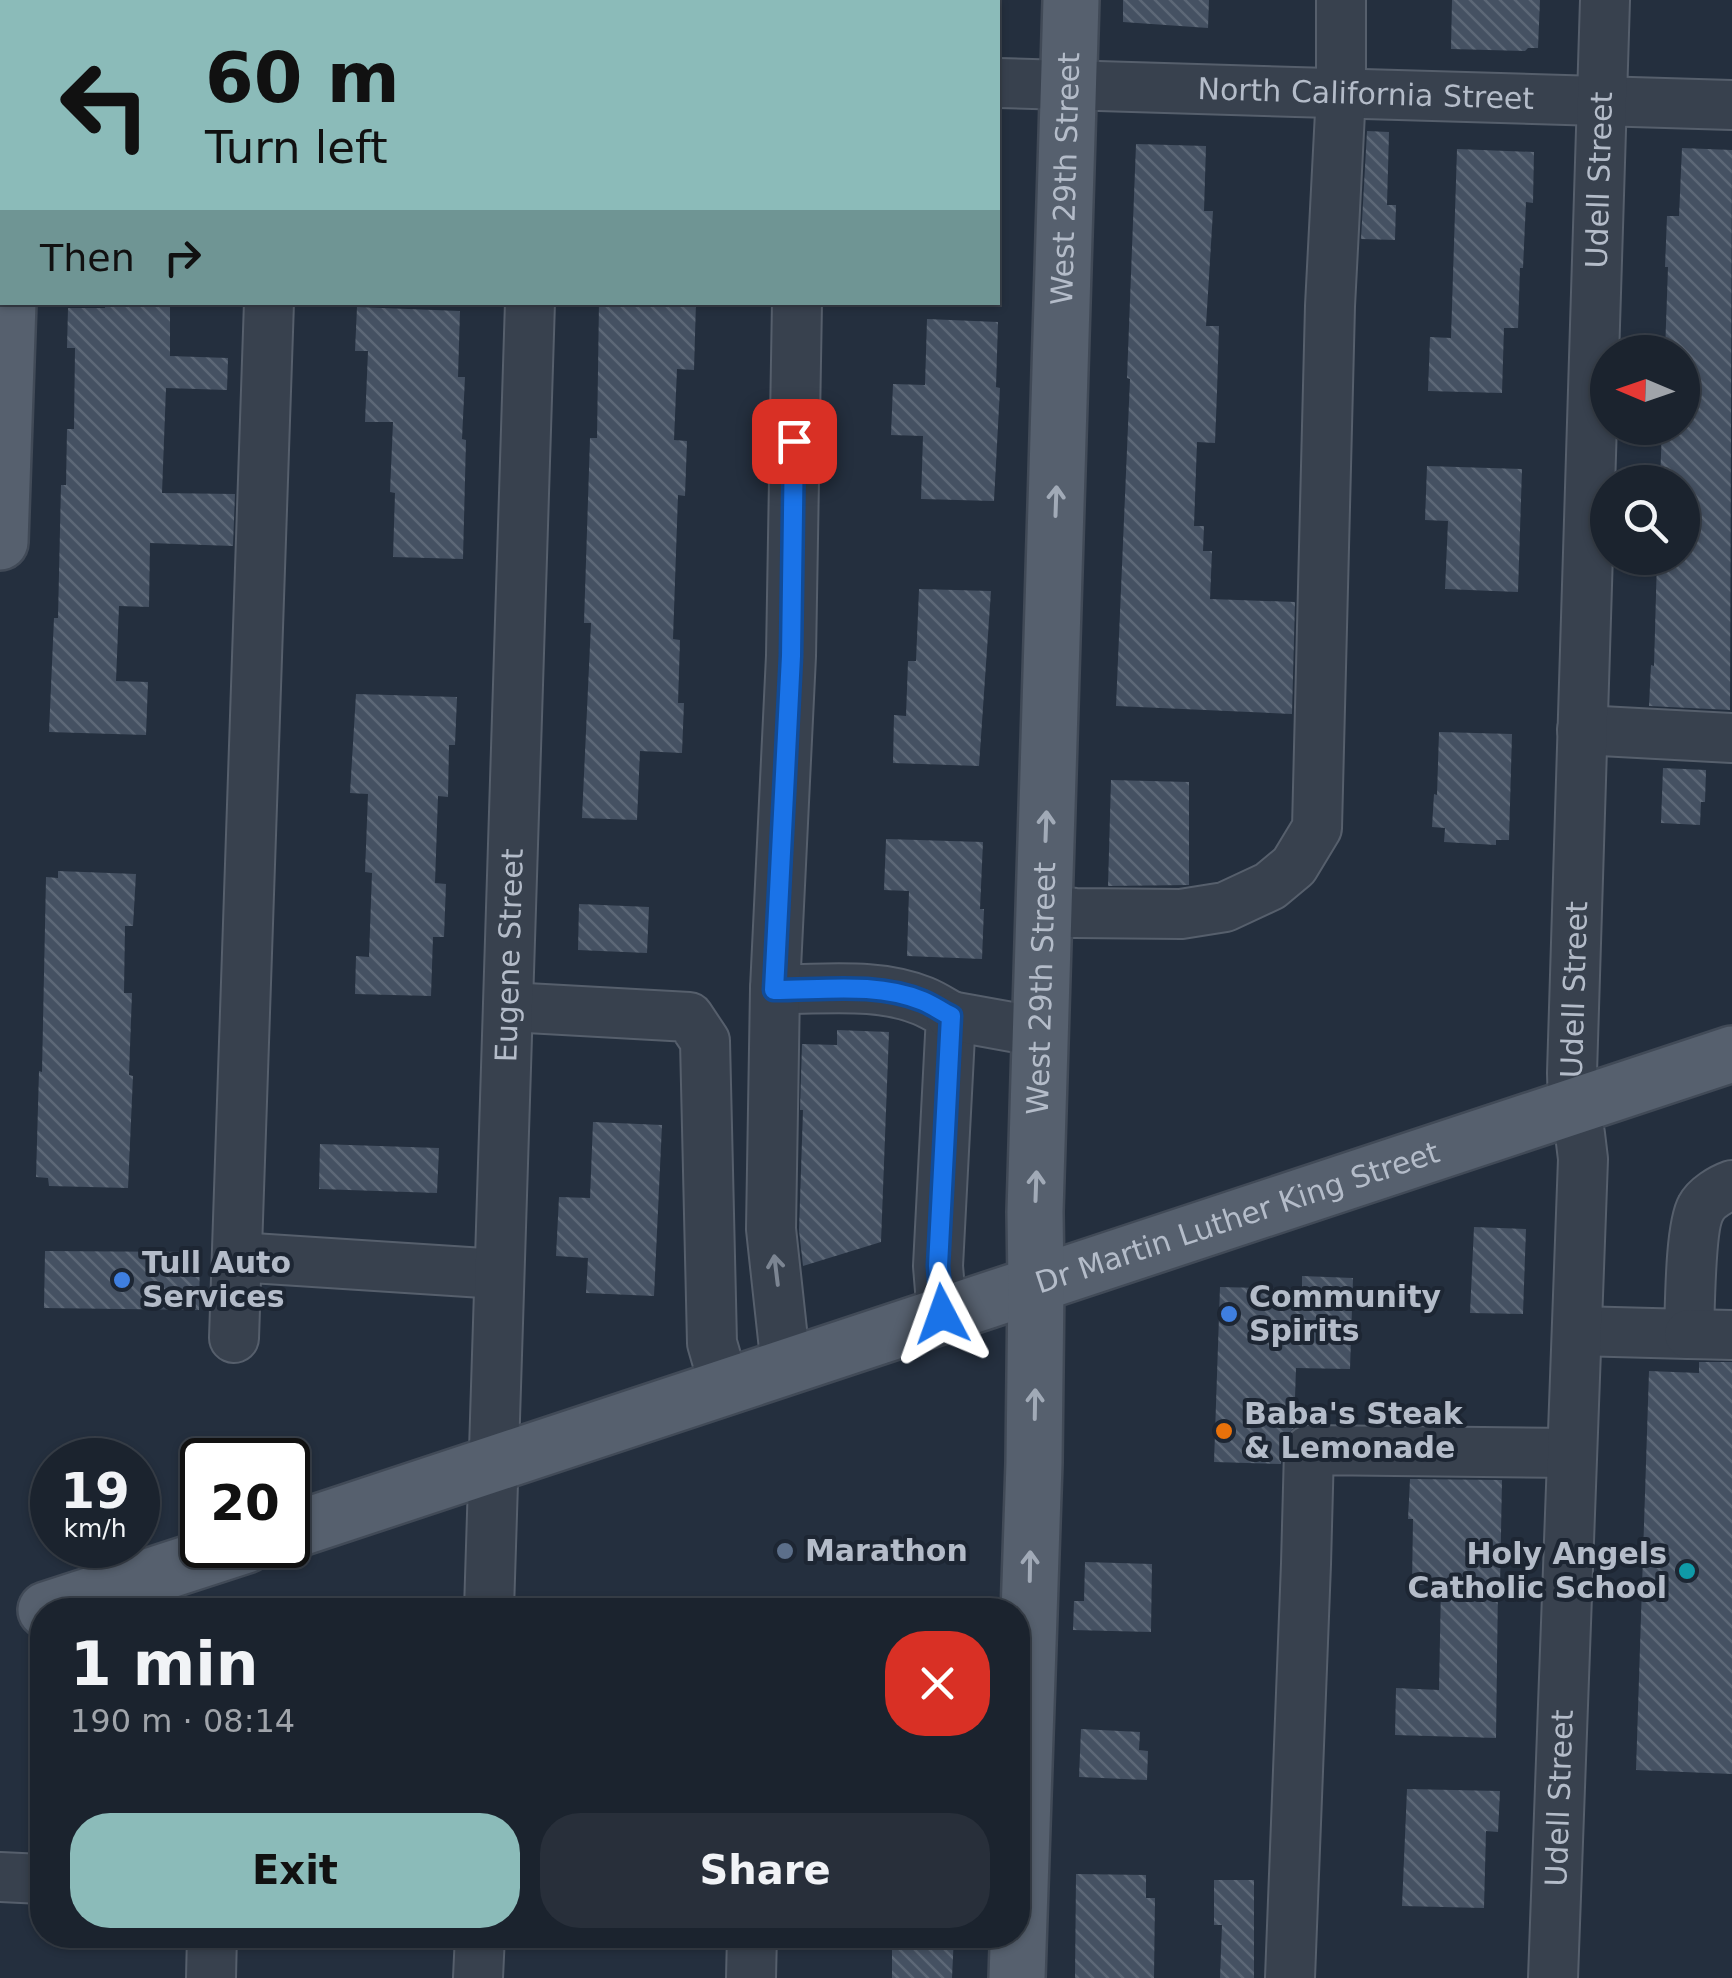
<!DOCTYPE html>
<html lang="en">
<head>
<meta charset="utf-8">
<style>
  body { margin:0; font-family:"DejaVu Sans",sans-serif; background:#282f3a; color:#f1f3f6; height:100vh; display:flex; flex-direction:column; font-size:38px; white-space:nowrap }
  * { box-sizing:border-box; margin:0 }
  p { font-size:32px; color:#a0a4aa }
  .icon { flex:none; width:55px; height:55px; fill:none; stroke:currentColor; stroke-width:2; stroke-linecap:round; stroke-linejoin:round }
  .map { position:relative; flex:1; overflow:hidden }
  .sheet { position:absolute; left:30px; top:1598px; width:1000px; height:350px; display:flex; flex-direction:column; background:#1b232e; border-radius:40px; box-shadow:0 2px 8px #0004,0 0 0 2px #39404a }
  .sheet>* { flex:none }
  .hud { position:absolute; left:0px; top:0px; width:1000px; height:305px; box-shadow:0 2px 8px #0004,0 0 0 2px #39404a; background:#8bbbb9; color:#111; overflow:hidden }
  .needle { width:65px; rotate:272deg }
  .buttons { position:absolute; left:1590px; top:335px; display:grid; gap:20px }
  .buttons a { display:grid; place-items:center; width:110px; height:110px; border-radius:50%; background:#1b232e; box-shadow:0 2px 8px #0004,0 0 0 2px #39404a; font-size:50px }
  .speed { position:absolute; left:30px; top:1438px; display:flex; gap:20px; font-size:50px; font-weight:700; text-align:center }
  .speed>* { display:grid; place-content:center; width:130px; height:130px; border-radius:50%; background:#1b232e; box-shadow:0 2px 8px #0004,0 0 0 2px #39404a; line-height:1 }
  .speed small { font-size:25px; font-weight:400 }
  .speed .limit { border:5px solid #111; border-radius:15px; background:#fff; color:#111 }
  .pin { position:absolute; display:grid; place-items:center; width:85px; height:85px; color:#fff; margin:-42px; border-radius:20px; box-shadow:0 5px 15px #0006 }
  .me { position:absolute; width:110px; margin:-55px; rotate:356deg; stroke-linejoin:round; filter:drop-shadow(0 0 8px #0008) }
  .turn { display:flex; align-items:center; gap:35px; height:210px; padding:0 40px; font-size:45px }
  .turn .icon { width:130px; height:130px; stroke-width:2.5 }
  .turn b { display:block; font-size:70px; line-height:85px }
  .then { display:flex; align-items:center; height:95px; padding:0 40px; background:#0003; gap:20px; font-size:38px }
  .round { display:grid; place-items:center; flex:none; width:105px; height:105px; border-radius:40px; background:#282f3a }
  .overview { display:flex; align-items:center; justify-content:space-between; height:170px; padding:0 40px }
  h1 { font-size:60px; font-weight:700; line-height:75px }
  .button { display:flex; gap:20px; margin-top:auto; padding:20px 40px }
  .button a { flex:1; height:115px; border-radius:40px; background:#8bbbb9; color:#111; font-size:40px; font-weight:700; line-height:115px; text-align:center }
  .button a+a { background:#282f3a; color:#f1f3f6 }
  .map>svg:first-child { display:block }
  .building { fill:url(#building-back-hatch) }
  .lines { fill:none; stroke-linecap:round; stroke-linejoin:round }
  .minor-casing { stroke:#565f6c; stroke-width:52 }
  .major-casing { stroke:#414a57; stroke-width:60 }
  .minor { stroke:#38414e; stroke-width:48 }
  .major { stroke:#56606e; stroke-width:55 }
  .oneway { stroke:#a1aab7 }
  .oneway2 { stroke:#7c8592 }
  .route-casing { stroke:#114b97; stroke-width:25 }
  .route { stroke:#1a73e8; stroke-width:18 }
  .shop-dot { fill:#3f7fe0; stroke:#1d2633; stroke-width:4 }
  .food-dot { fill:#e8710a; stroke:#1d2633; stroke-width:4 }
  .service-dot { fill:#5c6f8a; stroke:#1d2633; stroke-width:4 }
  .culture-dot { fill:#0f9aa8; stroke:#1d2633; stroke-width:4 }
  .labels { text-anchor:middle; stroke-width:8; stroke-linejoin:round; paint-order:stroke }
  .street-label { font-size:30px; fill:#b4bcc9; stroke:#1d2633 }
  .poi-label { font-size:30px; font-weight:bold; fill:#b4bcc9; stroke:#1d2633; text-anchor:start }
</style>
</head>
<body>
<div class="map">
<svg width="1732" height="1978" viewBox="0 0 1732 1978">
  <defs>
    <pattern id="building-back-hatch" width="6" height="6" patternUnits="userSpaceOnUse" patternTransform="scale(2.5)"><rect width="6" height="6" fill="#455162"/><path d="M-1 5l2 2M0 0l6 6M5-1l2 2" fill="none" stroke="#5d6877"/></pattern>
  </defs>
  <rect width="100%" height="100%" fill="#242f3e"/>
  <!-- building -->
  <path class="building" d="M1123,0H1209L1208,28L1123,22Z
    M1452,0H1540L1538,48H1528L1525,51L1451,49Z
    M1367,131L1389,132L1387,205H1396L1395,240L1361,239Z
    M1136,144L1206,146L1204,211H1213L1206,326H1219L1217,392L1215,443L1197,442L1194,526H1204L1203,551H1212L1210,599L1295,602L1292,714L1116,706L1130,379L1127,378Z
    M1682,148L1732,150L1730,710L1649,706L1651,665L1654,666L1657,558H1682V482H1660L1662,428H1682V352H1665L1668,267H1665L1667,216H1679Z
    M1457,149L1534,152L1533,203L1526,202L1523,268H1520L1518,328H1504L1502,393L1428,391L1430,337L1451,338Z
    M105,302H170V356L228,358L227,390L166,388L162,493L235,494L233,546L150,543L149,607L119,606L116,681L148,682L146,735L49,732L54,618H58L61,485H66L67,429H74L75,348H67L68,308H105Z
    M599,302H696L694,370L677,369L674,440L687,441L685,496L678,495L673,639L680,640L678,703H684L682,753L640,751L637,820L582,818L591,623H584L590,438H597Z
    M357,307L460,311L458,377H465L462,439L466,440L463,559L393,557L395,493L390,492L393,422H365L368,351H355Z
    M927,319L998,322L996,387L1000,388L994,501L921,499L923,436L891,435L893,384L925,385Z
    M1427,466L1522,469L1518,592L1445,589L1448,521L1425,520Z
    M919,589L991,591L979,766L893,763L894,715L906,716L908,661H916Z
    M356,694L457,697L455,745H449L448,797L438,796L435,883L446,884L444,937H433L431,996L355,994L356,956L369,957L372,873L365,872L368,794L350,793Z
    M1439,732L1512,734L1509,840H1496V845L1444,842L1445,828L1432,827L1434,794L1437,795Z
    M1663,768L1706,770L1705,802H1701L1700,825L1661,823Z
    M1111,780L1189,782V885L1108,886Z
    M886,839L983,842L980,909H984L982,959L907,956L909,891L884,890Z
    M58,871L136,874L133,926H125L124,993H132L129,1075L133,1076L128,1188L49,1186L48,1178L36,1177L39,1071L42,1072L46,877L58,878Z
    M579,904L649,907L647,953L578,950Z
    M837,1030L889,1032L881,1242L803,1266L799,1230L803,1110H800L802,1044L837,1045Z
    M593,1122L662,1125L654,1296L586,1293L588,1258L556,1256L559,1197L590,1198Z
    M320,1144L439,1148L437,1193L319,1189Z
    M1474,1227L1526,1229L1523,1314L1470,1313Z
    M45,1251L200,1252L199,1310L44,1308Z
    M1302,1276L1353,1278L1350,1369L1296,1368L1294,1428L1285,1437L1282,1449L1281,1464L1214,1462L1220,1287L1302,1289Z
    M1699,1362H1732V1774L1636,1770L1649,1371L1699,1373Z
    M1410,1479L1502,1480L1500,1587H1498L1496,1738L1395,1735L1396,1688L1439,1690L1441,1585H1412L1413,1519H1408Z
    M1085,1562L1152,1564L1151,1632L1073,1630L1074,1601H1084Z
    M1081,1729L1140,1732L1139,1750L1148,1751L1147,1780L1079,1777Z
    M1407,1789L1500,1791L1498,1832L1486,1831L1484,1908L1402,1906Z
    M1076,1874L1146,1875V1898H1155L1154,1978H1075Z
    M1214,1880H1254V1978H1220L1222,1925H1214Z
    M892,1935H954L952,1978H892Z"/>
  <g class="lines">
    <!-- minor casing -->
    <g class="minor-casing">
      <g id="minor">
        <path d="M279,2V0"/>
        <path d="M540,2V0"/>
        <path d="M804,2V0"/>
        <path d="M0,52H2"/>
        <path id="s1" d="M998,83L1732,105"/>
        <path d="M1582,730L1732,738"/>
        <path d="M1044,910L1075,913L1181,914L1225,907L1270,886L1294,866L1317,828L1330,306L1341,93V0"/>
        <path d="M775,989C823,990 877,982 923,1001C933,1005 942,1011 951,1016L938,1266L942,1315"/>
        <path d="M508,1007L689,1017L705,1041L712,1343L725,1388"/>
        <path d="M951,1016L1040,1032"/>
        <path d="M237,1257L499,1274"/>
        <path d="M1577,1331L1689,1334C1690,1309 1690,1227 1701,1208C1706,1198 1721,1189 1732,1185"/>
        <path d="M1689,1334L1732,1335"/>
        <path d="M234,1338L269,302"/>
        <path d="M786,1367L771,1229L775,989L791,656L797,302"/>
        <path id="s2" d="M489,1610L530,302"/>
        <path d="M0,1877L42,1879"/>
        <path d="M211,1978L212,1935"/>
        <path d="M478,1978L480,1935"/>
        <path d="M751,1978L752,1935"/>
        <path d="M1290,1978L1306,1564L1309,1450L1572,1453"/>
        <path id="s3" d="M1553,1978L1583,1159L1580,1134L1573,1107L1572,1073L1605,0"/>
      </g>
    </g>
    <!-- major casing -->
    <g class="major-casing">
      <g id="major">
        <path d="M19,2V0"/>
        <path d="M0,542L8,302"/>
        <path id="s4" d="M288,1532L1732,1054"/>
        <path d="M46,1610L246,1545"/>
        <path id="s5" d="M1017,1978L1034,1463L1036,1283L1035,1212L1071,0"/>
      </g>
    </g>
    <!-- minor -->
    <use href="#minor" class="minor"/>
    <!-- major -->
    <use href="#major" class="major"/>
  </g>
  <!-- one-way arrows -->
  <defs><path id="oneway-shaft" d="M-6 0H5M1.5-3L5.5 0L1.5 3" fill="none" stroke-width="1.6" stroke-linecap="round" stroke-linejoin="round" transform="scale(2.5)"/></defs>
  <g class="oneway">
    <use href="#oneway-shaft" transform="translate(1056 501) rotate(-88)"/>
    <use href="#oneway-shaft" transform="translate(1046 826) rotate(-88)"/>
    <use href="#oneway-shaft" transform="translate(1036 1186) rotate(-88)"/>
    <use href="#oneway-shaft" transform="translate(1035 1404) rotate(-89)"/>
    <use href="#oneway-shaft" transform="translate(1030 1566) rotate(-89)"/>
  </g>
  <use class="oneway2" href="#oneway-shaft" transform="translate(776 1270) rotate(-97)"/>
  <g class="lines">
    <!-- route casing -->
    <g class="route-casing">
      <path id="route" d="M794,441L791,656L774,990C823,990 877,982 923,1001C933,1005 942,1012 951,1016L938,1266L942,1314"/>
    </g>
    <!-- route -->
    <use href="#route" class="route"/>
  </g>
  <!-- markers -->
  <g class="shop-dot">
    <circle cx="122" cy="1280" r="10"/>
    <circle cx="1229" cy="1314" r="10"/>
  </g>
  <circle class="food-dot" cx="1224" cy="1431" r="10"/>
  <circle class="service-dot" cx="785" cy="1551" r="10"/>
  <circle class="culture-dot" cx="1687" cy="1571" r="10"/>
  <g class="labels">
    <!-- street labels -->
    <g class="street-label">
      <text dy="10" stroke="none"><textPath href="#s1" startOffset="368">North California Street</textPath></text>
      <text dy="10" stroke="none"><textPath href="#s5" startOffset="1800">West 29th Street</textPath></text>
      <text dy="10" stroke="none"><textPath href="#s3" startOffset="1800">Udell Street</textPath></text>
      <text dy="10" stroke="none"><textPath href="#s2" startOffset="655">Eugene Street</textPath></text>
      <text dy="10" stroke="none"><textPath href="#s5" startOffset="990">West 29th Street</textPath></text>
      <text dy="10" stroke="none"><textPath href="#s3" startOffset="990">Udell Street</textPath></text>
      <text dy="10" stroke="none"><textPath href="#s4" startOffset="1000">Dr Martin Luther King Street</textPath></text>
      <text dy="10" stroke="none"><textPath href="#s3" startOffset="180">Udell Street</textPath></text>
    </g>
    <!-- poi labels -->
    <g class="poi-label">
      <text x="142" y="1273">Tull Auto<tspan x="142" dy="34">Services</tspan></text>
      <text x="1249" y="1307">Community<tspan x="1249" dy="34">Spirits</tspan></text>
      <text x="1244" y="1424">Baba's Steak<tspan x="1244" dy="34">&amp; Lemonade</tspan></text>
      <text x="805" y="1561">Marathon</text>
      <text x="1667" y="1564" text-anchor="end">Holy Angels<tspan x="1667" dy="34">Catholic School</tspan></text>
    </g>
  </g>
</svg>
<div class="buttons">
<a><svg class="needle" viewBox="-14 -14 28 28"><path d="M0-13l5 13h-10z" fill="#e53935"/><path d="M0 13l5-13h-10z" fill="#a0a4aa"/></svg></a>
<a><svg class="icon" aria-label="search" viewBox="0 0 24 24"><circle cx="10" cy="10" r="6"/><path d="M15 15l6 6"/></svg></a>
</div>
<div class="speed"><div>19<small>km/h</small></div><div class="limit">20</div></div>
<div class="pin" style="left:794px;top:441px;background:#d93025"><svg class="icon" aria-label="arrive" viewBox="0 0 24 24"><path d="M6 21V4h12l-3 4 3 4H6"/></svg></div>
<svg class="me" style="left:942px;top:1314px" viewBox="-20 -20 40 40"><path d="M0-17L14 15 0 8-14 15z" fill="#1a73e8" stroke="#fff" stroke-width="4"/></svg>
<div class="hud">
<div class="turn"><svg class="icon" aria-label="left" viewBox="0 0 24 24"><path d="M17 20v-9H6M10 6l-5 5 5 5"/></svg><div><b>60 m</b>Turn left</div></div>
<div class="then">Then<svg class="icon" aria-label="right" viewBox="0 0 24 24"><path d="M7 20v-9h11M14 6l5 5-5 5"/></svg></div>
</div>
<section class="sheet">
<div class="overview"><div><h1>1 min</h1><p>190 m · 08:14</p></div><a class="round" style="background:#d93025;color:#fff"><svg class="icon" aria-label="close" viewBox="0 0 24 24"><path d="M6 6l12 12M18 6L6 18"/></svg></a></div>
<div class="button"><a>Exit</a><a>Share</a></div>
</section>
</div>
</body>
</html>
